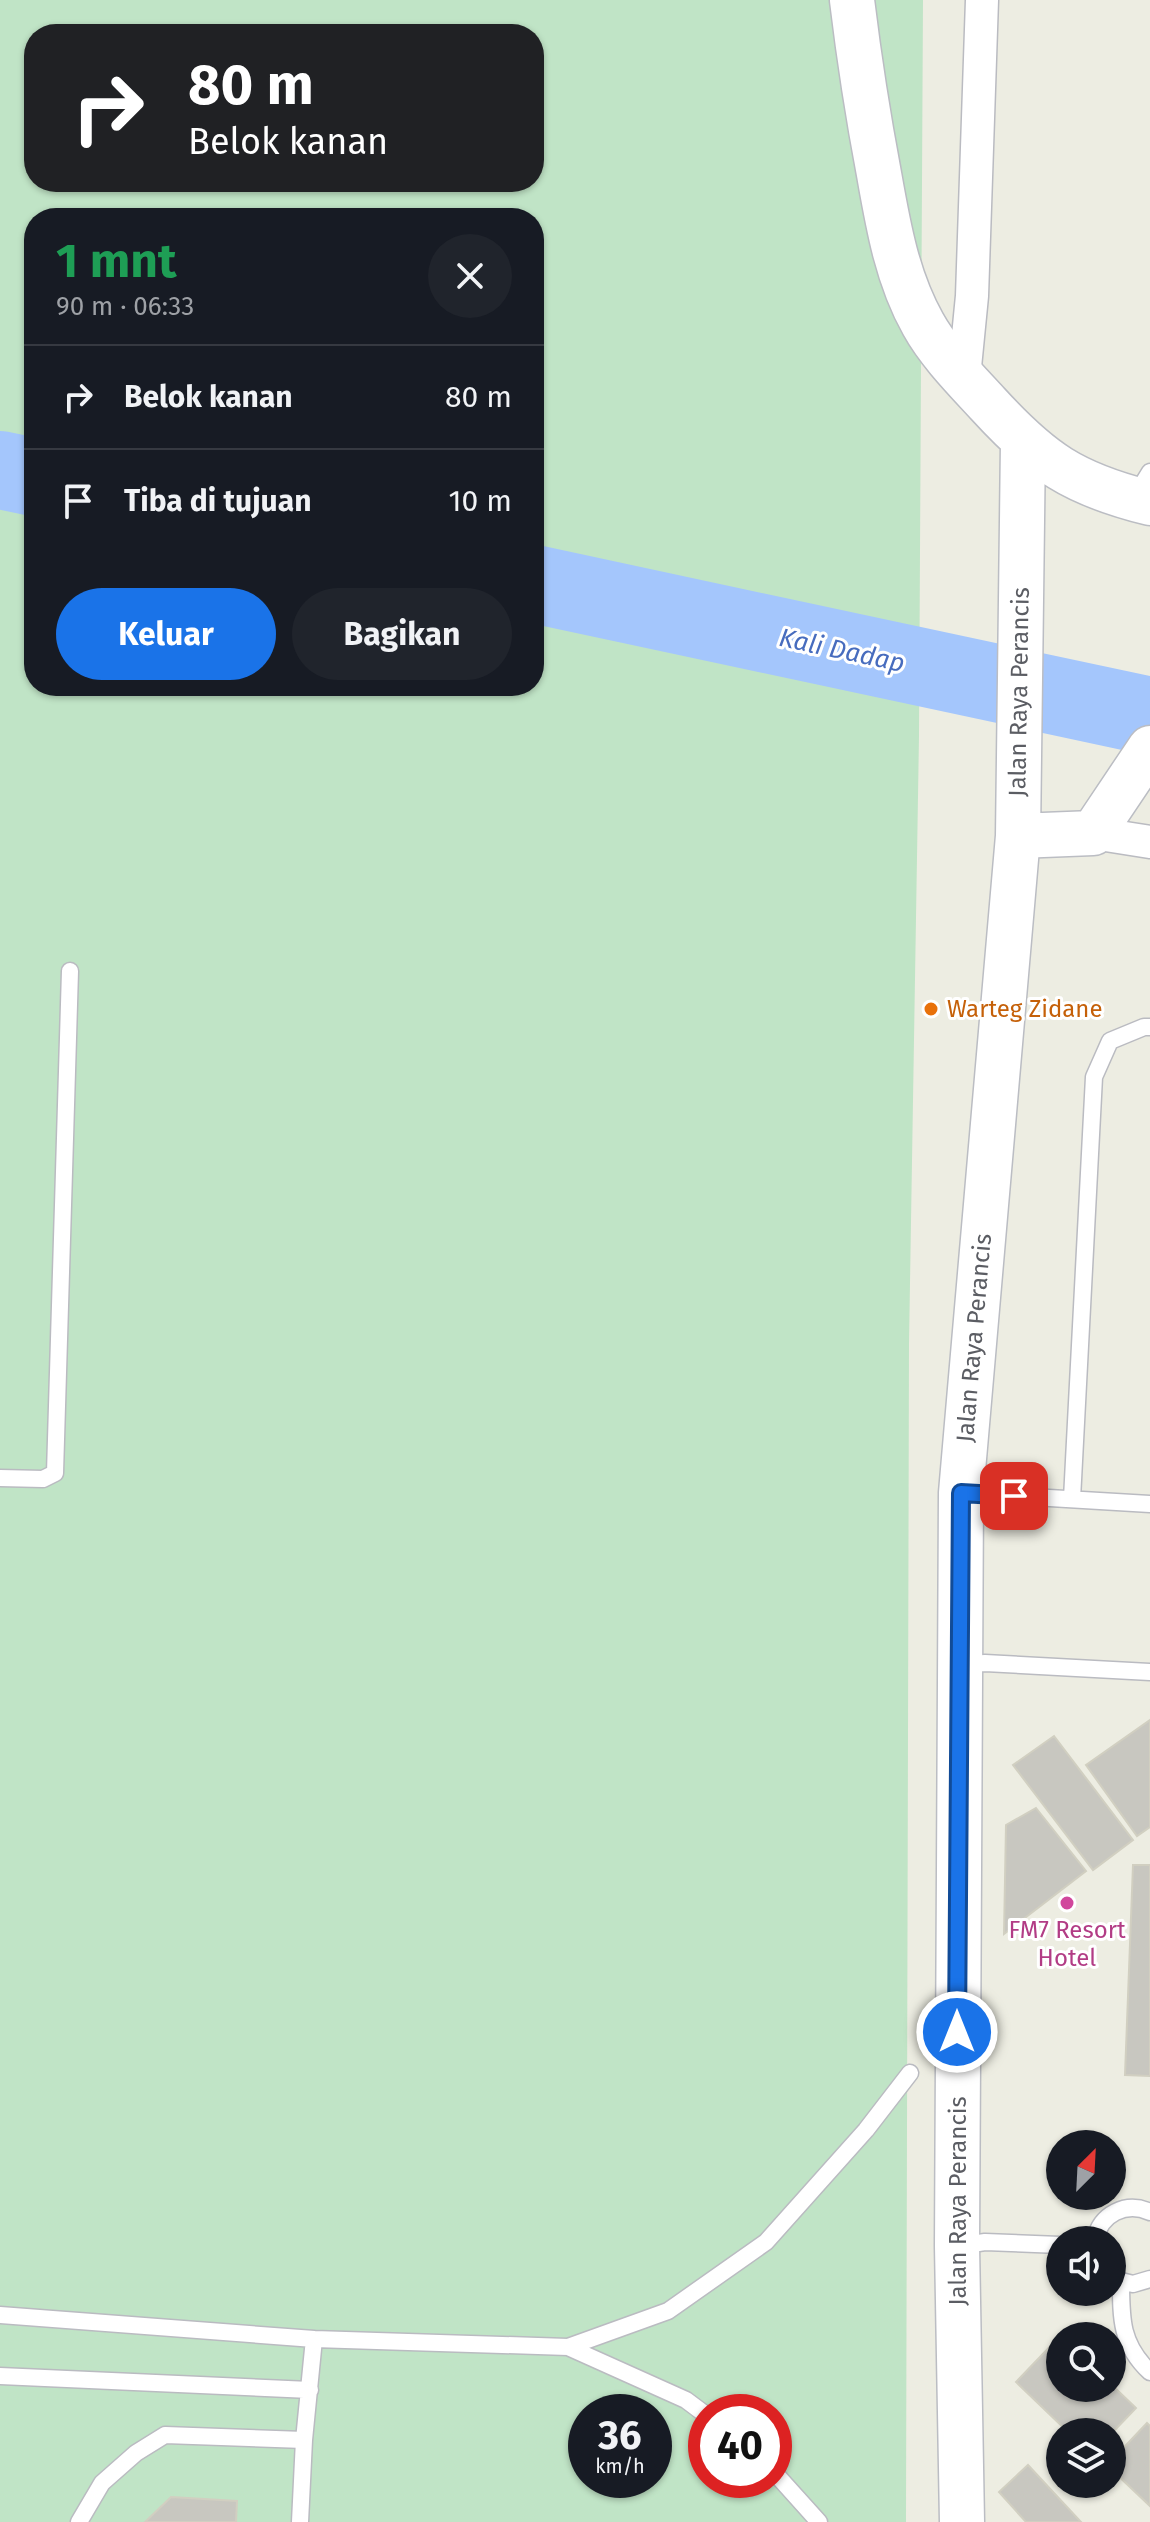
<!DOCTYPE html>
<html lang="id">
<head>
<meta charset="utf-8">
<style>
  body { margin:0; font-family:"Fira Sans",sans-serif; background:#20242c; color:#f1f3f6; height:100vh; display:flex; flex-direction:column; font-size:30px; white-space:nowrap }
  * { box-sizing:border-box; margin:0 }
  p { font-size:26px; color:#9ea1a6 }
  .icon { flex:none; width:44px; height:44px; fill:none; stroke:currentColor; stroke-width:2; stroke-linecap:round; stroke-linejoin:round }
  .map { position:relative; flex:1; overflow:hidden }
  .sheet { position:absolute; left:24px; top:208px; width:520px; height:488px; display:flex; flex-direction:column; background:#171b24; border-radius:32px; box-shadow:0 2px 6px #0004 }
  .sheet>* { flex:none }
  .hud { position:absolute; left:24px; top:24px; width:520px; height:168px; border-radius:32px; box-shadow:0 2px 6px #0004; background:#202124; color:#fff; overflow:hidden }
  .needle { width:52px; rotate:24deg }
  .fabs { position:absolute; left:1046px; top:2130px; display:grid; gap:16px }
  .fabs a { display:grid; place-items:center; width:80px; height:80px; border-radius:50%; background:#171b24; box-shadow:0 2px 6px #0004; font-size:40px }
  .speed { position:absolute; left:568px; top:2394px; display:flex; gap:16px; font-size:40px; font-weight:700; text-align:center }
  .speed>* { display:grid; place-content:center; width:104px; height:104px; border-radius:50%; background:#171b24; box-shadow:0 2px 6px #0004; line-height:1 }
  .speed small { font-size:20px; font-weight:400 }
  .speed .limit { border:12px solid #d22; background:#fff; color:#111 }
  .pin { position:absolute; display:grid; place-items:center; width:68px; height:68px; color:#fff; margin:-34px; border-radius:16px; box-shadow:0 4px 12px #0006 }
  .me { position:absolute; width:88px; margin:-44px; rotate:0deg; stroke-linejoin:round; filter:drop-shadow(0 0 6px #0008) }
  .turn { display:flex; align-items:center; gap:28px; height:168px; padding:0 32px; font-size:36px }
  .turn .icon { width:104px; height:104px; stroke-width:2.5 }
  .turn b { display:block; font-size:56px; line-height:68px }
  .round { display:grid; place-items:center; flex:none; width:84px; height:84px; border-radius:42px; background:#20242c }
  .summary { display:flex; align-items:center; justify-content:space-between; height:136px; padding:0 32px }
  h1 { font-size:48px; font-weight:700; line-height:60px; color:#1e9e55 }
  .action { display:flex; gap:16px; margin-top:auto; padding:16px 32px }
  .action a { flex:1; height:92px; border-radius:48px; background:#1a73e8; color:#fff; font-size:32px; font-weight:700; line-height:92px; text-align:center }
  .action a+a { background:#20242c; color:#f1f3f6 }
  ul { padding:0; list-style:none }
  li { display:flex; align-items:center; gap:24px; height:104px; padding:0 32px; border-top:2px solid #363941 }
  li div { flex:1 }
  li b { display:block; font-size:30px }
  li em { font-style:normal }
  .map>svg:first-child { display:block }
  .green { fill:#c0e4c6; fill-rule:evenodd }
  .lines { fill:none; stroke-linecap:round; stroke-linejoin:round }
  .river { stroke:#a4c6fc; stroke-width:78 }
  .building { fill:#c8c7c0; stroke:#d1cfc1; stroke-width:2 }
  .lane-casing { stroke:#babbc1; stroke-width:19 }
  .street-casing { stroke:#babbc1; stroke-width:35 }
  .secondary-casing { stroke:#bbbdc3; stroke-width:47 }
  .lane { stroke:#fff; stroke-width:16 }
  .street { stroke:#fff; stroke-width:32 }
  .secondary { stroke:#fff; stroke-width:44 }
  .route-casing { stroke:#114b97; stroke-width:20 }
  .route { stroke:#1a73e8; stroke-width:14 }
  .food-dot { fill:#e8710a; stroke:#fff; stroke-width:3 }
  .hotel-dot { fill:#d1479c; stroke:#fff; stroke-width:3 }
  .labels { text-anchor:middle; stroke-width:6; stroke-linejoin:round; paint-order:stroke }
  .street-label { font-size:24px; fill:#5b5d63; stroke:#fff }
  .food-label { font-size:24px; fill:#c56008; stroke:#fff; text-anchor:start }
  .hotel-label { font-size:24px; fill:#b23c85; stroke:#fff }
  .water-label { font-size:26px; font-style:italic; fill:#476cbe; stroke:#fff }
</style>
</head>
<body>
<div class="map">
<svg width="1150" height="2522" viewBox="0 0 1150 2522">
  <rect width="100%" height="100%" fill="#edede2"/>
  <!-- green -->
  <path class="green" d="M0,0H923L919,736L909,1344L906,2522H0ZM34,34H534V182H34ZM34,218H534V686H34ZM586,2412H654V2480H586ZM706,2412H774V2480H706Z"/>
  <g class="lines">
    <!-- river -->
    <path class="river" d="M0,470L34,477
      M534,584L1150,716"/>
  </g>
  <!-- building -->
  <path class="building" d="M1150,1720V1827L1137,1836L1086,1765Z
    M1054,1736L1133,1840L1093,1870L1013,1765Z
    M1036,1808L1086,1871L1004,1934L1006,1825Z
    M1133,1865H1150V2076L1125,2075Z
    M1060,2336V2388H1112V2385L1136,2408L1112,2433L1068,2432L1016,2382Z
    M1147,2423L1150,2426V2506L1112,2470V2460Z
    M1028,2465L1081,2522H1026L999,2492Z
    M171,2497L237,2501L236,2522H145Z"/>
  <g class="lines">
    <!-- lane casing -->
    <g class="lane-casing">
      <path id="lane" d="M1134,498L1150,472
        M0,1478L43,1479L55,1473L70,971
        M964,1493L1150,1504
        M1072,1499L1094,1077L1110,1041L1144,1027H1150
        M960,1665L985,1663L1150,1672
        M1095,2240C1100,2214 1126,2201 1150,2212
        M959,2246L985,2242L1060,2245
        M1113,2279L1133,2284L1150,2279
        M1121,2282C1121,2319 1121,2345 1150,2372
        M0,2315L314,2339L568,2347L668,2311L766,2242L866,2130L910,2073
        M568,2347L686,2400L706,2415
        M0,2376L310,2390
        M774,2472L819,2522
        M79,2522L102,2483L136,2453L165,2435L304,2440
        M300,2522L304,2440L314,2339"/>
    </g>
    <!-- street casing -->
    <g class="street-casing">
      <path id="street" d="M964,377L972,296L982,0
        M1093,833L1150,842"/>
    </g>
    <!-- secondary casing -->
    <g class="secondary-casing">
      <path id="secondary" d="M852,0C859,58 868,116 879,174C888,225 897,278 923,324C939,353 966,380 988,404C1041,462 1073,484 1150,503
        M1018,836L1093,833L1150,748
        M962,2522L957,2246L961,1493L1018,836L1023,442"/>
    </g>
    <!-- lane -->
    <use href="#lane" class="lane"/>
    <!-- street -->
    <use href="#street" class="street"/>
    <!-- secondary -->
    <use href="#secondary" class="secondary"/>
  </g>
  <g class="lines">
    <!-- route casing -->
    <g class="route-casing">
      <path id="route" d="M957,2032L961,1493L1014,1496"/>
    </g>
    <!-- route -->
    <use href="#route" class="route"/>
  </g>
  <!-- markers -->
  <circle class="food-dot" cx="931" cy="1009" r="8"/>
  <circle class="hotel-dot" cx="1067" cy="1903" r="8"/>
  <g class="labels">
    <!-- street labels -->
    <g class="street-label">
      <text transform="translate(1019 692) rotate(-89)" y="8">Jalan Raya Perancis</text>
      <text transform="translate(974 1338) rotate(-85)" y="8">Jalan Raya Perancis</text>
      <text transform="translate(958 2201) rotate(-90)" y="8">Jalan Raya Perancis</text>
    </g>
    <!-- food labels -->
    <g class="food-label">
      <text x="947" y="1017">Warteg Zidane</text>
    </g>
    <!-- hotel labels -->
    <g class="hotel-label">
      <text x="1067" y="1938">FM7 Resort<tspan x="1067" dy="28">Hotel</tspan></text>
    </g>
    <!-- water labels -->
    <g class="water-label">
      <text transform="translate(842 650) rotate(12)" y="9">Kali Dadap</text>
    </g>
  </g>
</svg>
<div class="fabs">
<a><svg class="needle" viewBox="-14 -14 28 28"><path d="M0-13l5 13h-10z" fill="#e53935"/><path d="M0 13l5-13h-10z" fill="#9ea1a6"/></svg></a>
<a><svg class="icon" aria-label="sound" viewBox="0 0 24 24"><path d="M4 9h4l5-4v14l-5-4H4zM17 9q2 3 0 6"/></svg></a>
<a><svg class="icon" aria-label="search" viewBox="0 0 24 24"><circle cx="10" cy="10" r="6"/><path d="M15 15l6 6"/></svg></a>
<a><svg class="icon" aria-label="layers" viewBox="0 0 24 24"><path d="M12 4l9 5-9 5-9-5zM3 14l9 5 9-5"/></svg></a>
</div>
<div class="speed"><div>36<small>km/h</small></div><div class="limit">40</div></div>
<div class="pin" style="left:1014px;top:1496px;background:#d93025"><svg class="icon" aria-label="arrive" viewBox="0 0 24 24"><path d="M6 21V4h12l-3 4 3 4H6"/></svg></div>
<svg class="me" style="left:957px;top:2032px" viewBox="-20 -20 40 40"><circle r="17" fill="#1a73e8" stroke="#fff" stroke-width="3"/><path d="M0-11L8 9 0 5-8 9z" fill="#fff"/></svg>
<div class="hud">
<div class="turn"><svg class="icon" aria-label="right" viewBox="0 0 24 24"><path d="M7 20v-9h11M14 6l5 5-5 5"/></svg><div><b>80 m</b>Belok kanan</div></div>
</div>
<section class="sheet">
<div class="summary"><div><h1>1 mnt</h1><p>90 m · 06:33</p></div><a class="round"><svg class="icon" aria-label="close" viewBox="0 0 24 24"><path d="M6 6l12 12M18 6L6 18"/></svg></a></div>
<ul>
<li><svg class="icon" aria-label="right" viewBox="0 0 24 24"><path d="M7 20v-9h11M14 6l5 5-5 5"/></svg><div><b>Belok kanan</b></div><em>80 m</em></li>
<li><svg class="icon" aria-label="arrive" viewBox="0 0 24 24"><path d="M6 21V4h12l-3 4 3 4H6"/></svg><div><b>Tiba di tujuan</b></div><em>10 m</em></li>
</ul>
<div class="action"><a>Keluar</a><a>Bagikan</a></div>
</section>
</div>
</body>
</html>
